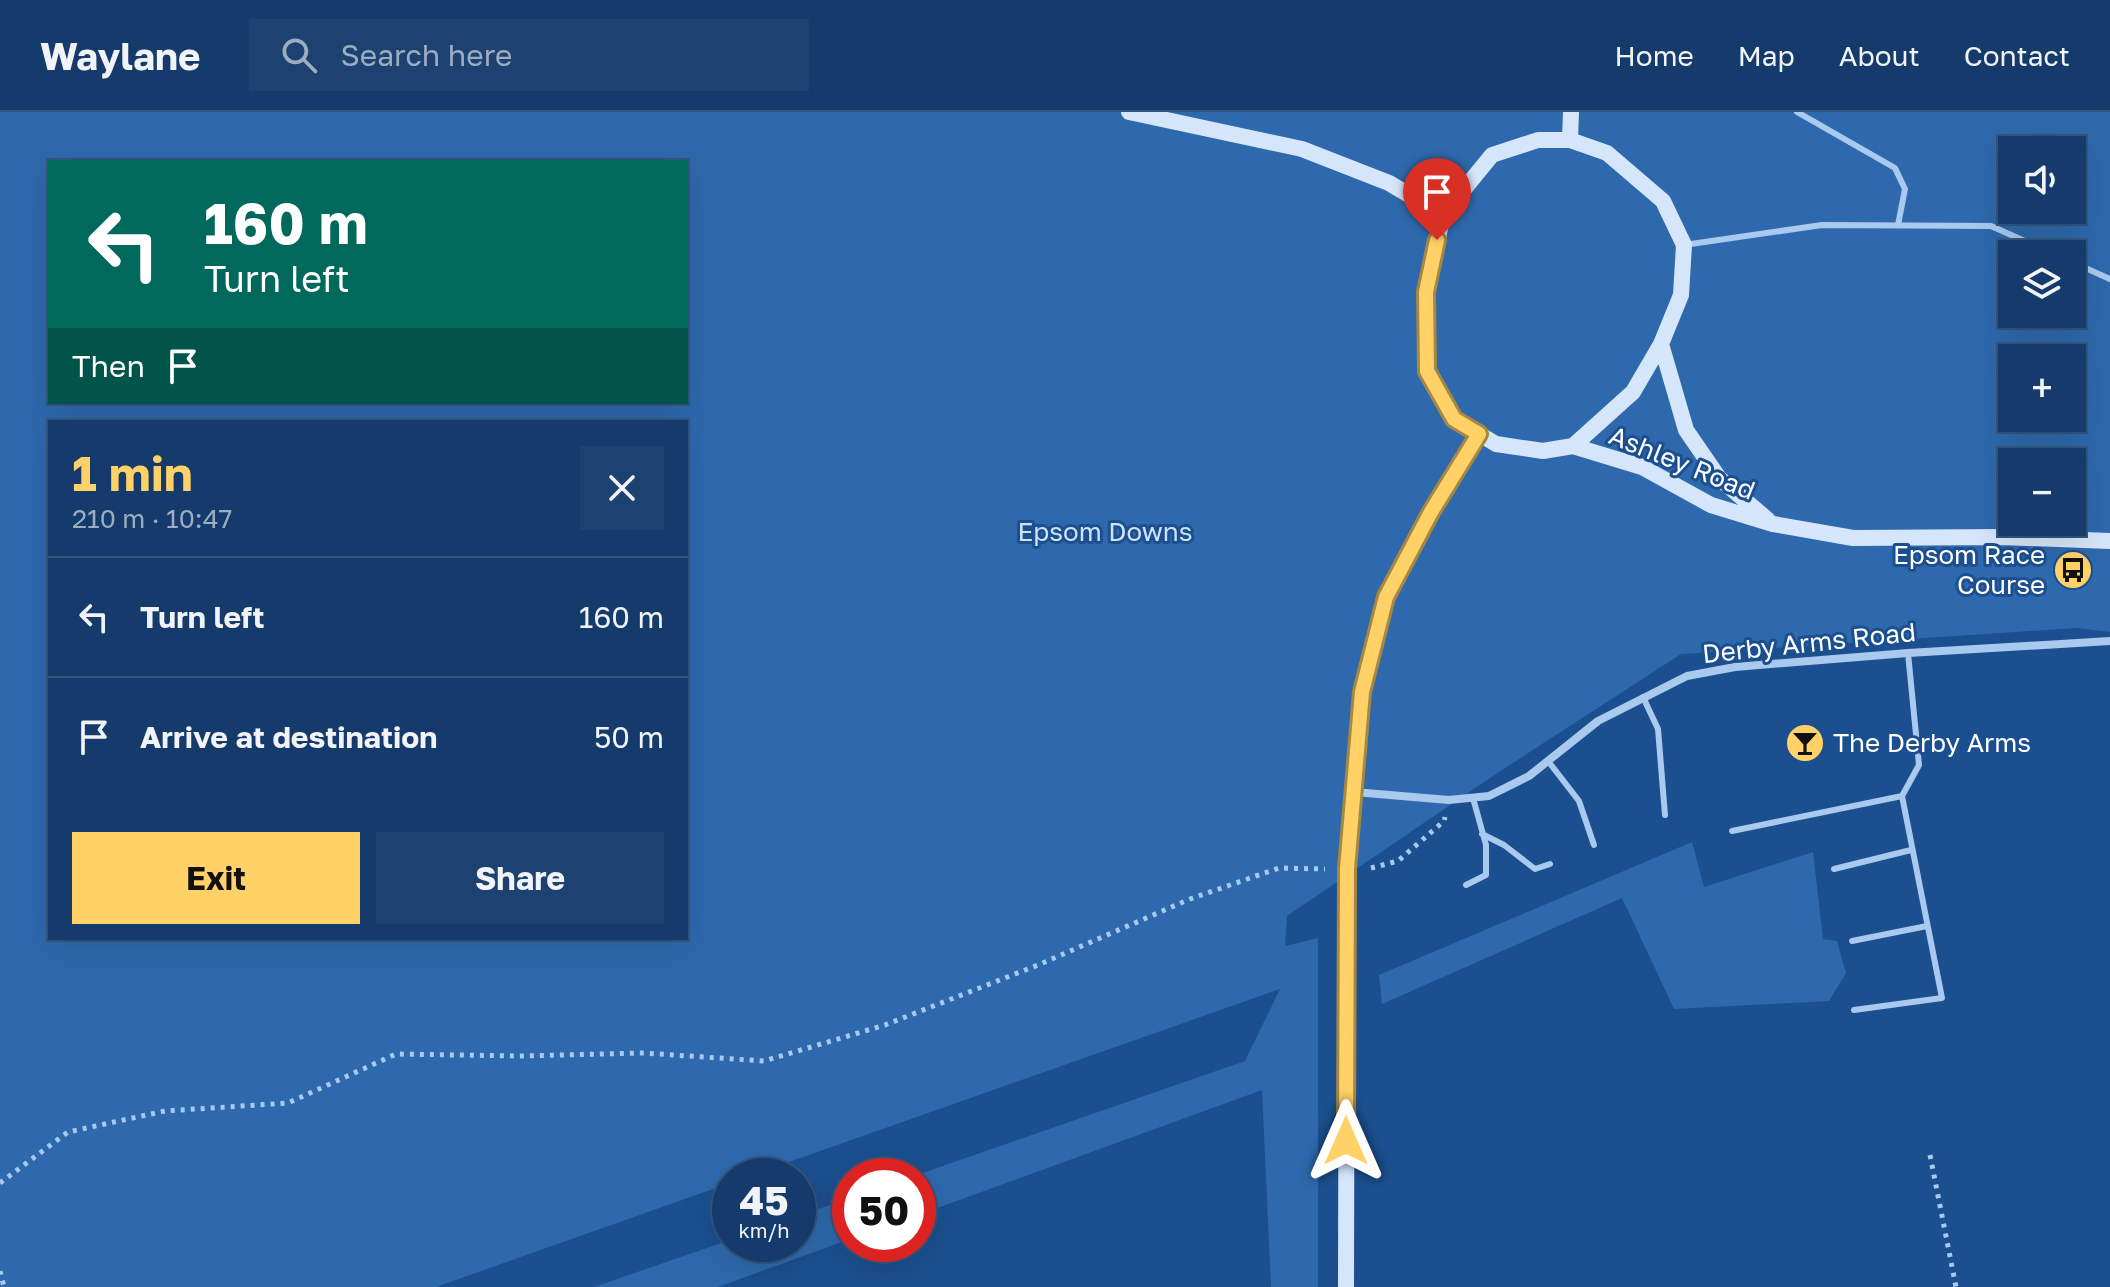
<!DOCTYPE html>
<html lang="en">
<head>
<meta charset="utf-8">
<style>
  body { margin:0; font-family:"Golos Text",sans-serif; background:#1d4271; color:#f1f3f6; height:100vh; display:flex; flex-direction:column; font-size:30px; white-space:nowrap }
  * { box-sizing:border-box; margin:0 }
  p { font-size:26px; color:#9dadc1 }
  .icon { flex:none; width:44px; height:44px; fill:none; stroke:currentColor; stroke-width:2; stroke-linecap:round; stroke-linejoin:round }
  .map { position:relative; flex:1; overflow:hidden }
  .drawer { position:absolute; left:48px; top:308px; width:640px; height:520px; display:flex; flex-direction:column; background:#143b6b; border-radius:0px; box-shadow:0 8px 32px #0002,0 0 0 2px #33557e }
  .drawer>* { flex:none }
  .guide { position:absolute; left:48px; top:48px; width:640px; height:244px; border-radius:0px; box-shadow:0 8px 32px #0002,0 0 0 2px #33557e; background:#00695c; color:#fff; overflow:hidden }
  .controls { position:absolute; left:1998px; top:24px; display:grid; gap:16px }
  .controls a { display:grid; place-items:center; width:88px; height:88px; border-radius:0px; background:#143b6b; box-shadow:0 8px 32px #0002,0 0 0 2px #33557e; font-size:40px }
  .speed { position:absolute; left:712px; top:1046px; display:flex; gap:16px; font-size:40px; font-weight:700; text-align:center }
  .speed>* { display:grid; place-content:center; width:104px; height:104px; border-radius:50%; background:#143b6b; box-shadow:0 8px 32px #0002,0 0 0 2px #33557e; line-height:1 }
  .speed small { font-size:20px; font-weight:400 }
  .speed .limit { border:12px solid #d22; background:#fff; color:#111 }
  .pin { position:absolute; display:grid; place-items:center; width:68px; height:68px; color:#fff; margin:-82px -34px; border-radius:50% 50% 50% 0; rotate:-45deg; box-shadow:0 0 8px #0007 }
  .pin .icon { rotate:45deg }
  .me { position:absolute; width:88px; margin:-44px; rotate:0deg; stroke-linejoin:round; filter:drop-shadow(0 0 6px #0008) }
  .turn { display:flex; align-items:center; gap:28px; height:168px; padding:0 24px; font-size:36px }
  .turn .icon { width:104px; height:104px; stroke-width:2.5 }
  .turn b { display:block; font-size:56px; line-height:68px }
  .then { display:flex; align-items:center; height:76px; padding:0 24px; background:#0003; gap:16px; font-size:30px }
  .round { display:grid; place-items:center; flex:none; width:84px; height:84px; border-radius:0px; background:#1d4271 }
  .headline { display:flex; align-items:center; justify-content:space-between; height:136px; padding:0 24px }
  h1 { font-size:48px; font-weight:700; line-height:60px; color:#ffd166 }
  .button { display:flex; gap:16px; margin-top:auto; padding:16px 24px }
  .button a { flex:1; height:92px; border-radius:0px; background:#ffd166; color:#111; font-size:32px; font-weight:700; line-height:92px; text-align:center }
  .button a+a { background:#1d4271; color:#f1f3f6 }
  ul { padding:0; list-style:none }
  li { display:flex; align-items:center; gap:24px; height:120px; padding:0 24px; border-top:2px solid #33557e }
  li div { flex:1 }
  li b { display:block; font-size:30px }
  li em { font-style:normal }
  header { display:flex; align-items:center; gap:48px; box-sizing:border-box; height:112px; padding:0 40px; background:#143b6b; border-bottom:2px solid #33557e }
  header strong { font-size:38px }
  nav { display:flex; gap:44px; margin-inline-start:auto; font-size:28px }
  .search { width:560px; height:72px; background:#1d4271; display:flex; align-items:center; gap:20px; box-sizing:border-box; padding:0 28px; border-radius:0px; color:#9dadc1; font-size:30px }
  .map>svg:first-child { display:block }
  .green { fill:#2e69ad; fill-rule:evenodd }
  .lines { fill:none; stroke-linecap:round; stroke-linejoin:round }
  .path { stroke:#a9c9ee; stroke-width:5; stroke-dasharray:4 6; stroke-linecap:butt }
  .lane { stroke:#a9c9ee; stroke-width:6 }
  .street { stroke:#a9c9ee; stroke-width:8 }
  .secondary { stroke:#d6e6fa; stroke-width:16 }
  .route-casing { stroke:#a68842; stroke-width:20 }
  .route { stroke:#ffd166; stroke-width:14 }
  .labels { text-anchor:middle; stroke-width:6; stroke-linejoin:round; paint-order:stroke }
  .street-label { font-size:26px; fill:#fff; stroke:#1b4f8f }
  .park-label { font-size:26px; fill:#cfe3fa; stroke:#1b4f8f }
  .poi-label { font-size:26px; fill:#fff; stroke:#1b4f8f; text-anchor:end }
</style>
</head>
<body>
<header>
<strong>Waylane</strong>
<div class="search"><svg class="icon" aria-label="search" viewBox="0 0 24 24"><circle cx="10" cy="10" r="6"/><path d="M15 15l6 6"/></svg>Search here</div>
<nav><a>Home</a><a>Map</a><a>About</a><a>Contact</a></nav>
</header>
<div class="map">
<svg width="2110" height="1175" viewBox="0 0 2110 1175">
  <rect width="100%" height="100%" fill="#1b4f8f"/>
  <!-- green -->
  <path class="green" d="M0,0H2110V520L2077,516L1681,542L1496,662L1287,804L1285,834L1318,826V1175H1271L1262,978L918,1103V1064H914L1245,949L1280,877L749,1064H730V1071L436,1175H0ZM2012,38H2072V98H2012ZM50,50H686V290H50ZM2012,142H2072V202H2012ZM2012,246H2072V306H2012ZM50,310H686V826H50ZM2012,350H2072V410H2012Z
    M1692,730L1704,775L1813,740L1823,827L1837,829L1846,861L1829,889L1674,897L1622,786L1382,892L1379,863Z
    M850,1086V1127L718,1175H594L730,1128V1132H798V1104Z"/>
  <g class="lines">
    <!-- path -->
    <path class="path" d="M1371,756L1398,749L1444,709L1445,705
      M1930,1043L1956,1175
      M0,1071L68,1020L165,999L288,991L396,942L519,944L644,941L764,949L885,913L1038,853L1190,787L1279,756L1325,757
      M0,1159L4,1175"/>
    <!-- lane -->
    <path class="lane" d="M1797,0L1895,56L1905,77L1898,113
      M1684,133L1822,113L1991,114L2054,142
      M2072,150L2110,167
      M1643,585L1658,617L1665,703
      M1548,649L1579,689L1594,733
      M1732,719L1902,684
      M1482,722L1504,733L1535,757L1550,752
      M1834,757L1911,738
      M1466,773L1486,763V733L1473,686
      M1852,829L1927,814
      M1854,898L1942,886L1902,684L1919,653L1908,541"/>
    <!-- street -->
    <path class="street" d="M1354,680L1449,688L1489,684L1529,664L1598,609L1687,564L1735,555L1908,541L2110,529"/>
    <!-- secondary -->
    <path class="secondary" d="M1129,0L1302,37L1389,71L1443,103
      M1538,28H1570L1607,41L1663,89L1684,133L1681,183L1661,232L1633,280L1573,334L1543,339L1496,332L1454,307L1427,259L1426,180L1443,103L1492,43Z
      M1570,28L1571,0
      M1661,232L1686,318L1719,366L1768,408
      M1573,334L1642,355L1711,393L1773,412L1853,426L2002,425L2110,429
      M1346,1175L1347,757L1362,580L1386,485L1431,400L1479,322"/>
  </g>
  <g class="lines">
    <!-- route casing -->
    <g class="route-casing">
      <path id="route" d="M1346,1029L1347,757L1362,580L1386,485L1431,400L1479,322L1454,307L1427,259L1426,180L1437,128"/>
    </g>
    <!-- route -->
    <use href="#route" class="route"/>
  </g>
  <!-- icons -->
  <defs>
    <g id="bus-disc" transform="scale(2)"><circle r="9.5" fill="#ffd166" stroke="#1b4f8f"/><path d="M-5-6H5V4H4V6H2V4H-2V6H-4V4H-5ZM-3.5-4V0h7V-4ZM-3.5 1.2v1.5H-2V1.2ZM2 1.2v1.5H3.5V1.2Z" fill="#111"/></g>
    <g id="bar-disc" transform="scale(2)"><circle r="9.5" fill="#ffd166" stroke="#1b4f8f"/><path d="M-6-5H6L.8 .8V4.5H3.5V6h-7V4.5H-.8V.8Z" fill="#111"/></g>
  </defs>
  <g fill-rule="evenodd">
    <use href="#bus-disc" x="2073" y="458"/>
    <use href="#bar-disc" x="1805" y="631"/>
  </g>
  <g class="labels">
    <!-- street labels -->
    <g class="street-label">
      <text transform="translate(1682 351) rotate(22)" y="9">Ashley Road</text>
      <text transform="translate(1809 531) rotate(-6)" y="9">Derby Arms Road</text>
    </g>
    <!-- park labels -->
    <g class="park-label">
      <text x="1105" y="429">Epsom Downs</text>
    </g>
    <!-- poi labels -->
    <g class="poi-label">
      <text x="2045" y="452">Epsom Race<tspan x="2045" dy="30">Course</tspan></text>
      <text x="1833" y="640" text-anchor="start">The Derby Arms</text>
    </g>
  </g>
</svg>
<div class="controls">
<a><svg class="icon" aria-label="sound" viewBox="0 0 24 24"><path d="M4 9h4l5-4v14l-5-4H4zM17 9q2 3 0 6"/></svg></a>
<a><svg class="icon" aria-label="layers" viewBox="0 0 24 24"><path d="M12 4l9 5-9 5-9-5zM3 14l9 5 9-5"/></svg></a>
<a>+</a>
<a>−</a>
</div>
<div class="speed"><div>45<small>km/h</small></div><div class="limit">50</div></div>
<div class="pin" style="left:1437px;top:128px;background:#d93025"><svg class="icon" aria-label="arrive" viewBox="0 0 24 24"><path d="M6 21V4h12l-3 4 3 4H6"/></svg></div>
<svg class="me" style="left:1346px;top:1029px" viewBox="-20 -20 40 40"><path d="M0-17L14 15 0 8-14 15z" fill="#ffd166" stroke="#fff" stroke-width="4"/></svg>
<div class="guide">
<div class="turn"><svg class="icon" aria-label="left" viewBox="0 0 24 24"><path d="M17 20v-9H6M10 6l-5 5 5 5"/></svg><div><b>160 m</b>Turn left</div></div>
<div class="then">Then<svg class="icon" aria-label="arrive" viewBox="0 0 24 24"><path d="M6 21V4h12l-3 4 3 4H6"/></svg></div>
</div>
<section class="drawer">
<div class="headline"><div><h1>1 min</h1><p>210 m · 10:47</p></div><a class="round"><svg class="icon" aria-label="close" viewBox="0 0 24 24"><path d="M6 6l12 12M18 6L6 18"/></svg></a></div>
<ul>
<li><svg class="icon" aria-label="left" viewBox="0 0 24 24"><path d="M17 20v-9H6M10 6l-5 5 5 5"/></svg><div><b>Turn left</b></div><em>160 m</em></li>
<li><svg class="icon" aria-label="arrive" viewBox="0 0 24 24"><path d="M6 21V4h12l-3 4 3 4H6"/></svg><div><b>Arrive at destination</b></div><em>50 m</em></li>
</ul>
<div class="button"><a>Exit</a><a>Share</a></div>
</section>
</div>
</body>
</html>
